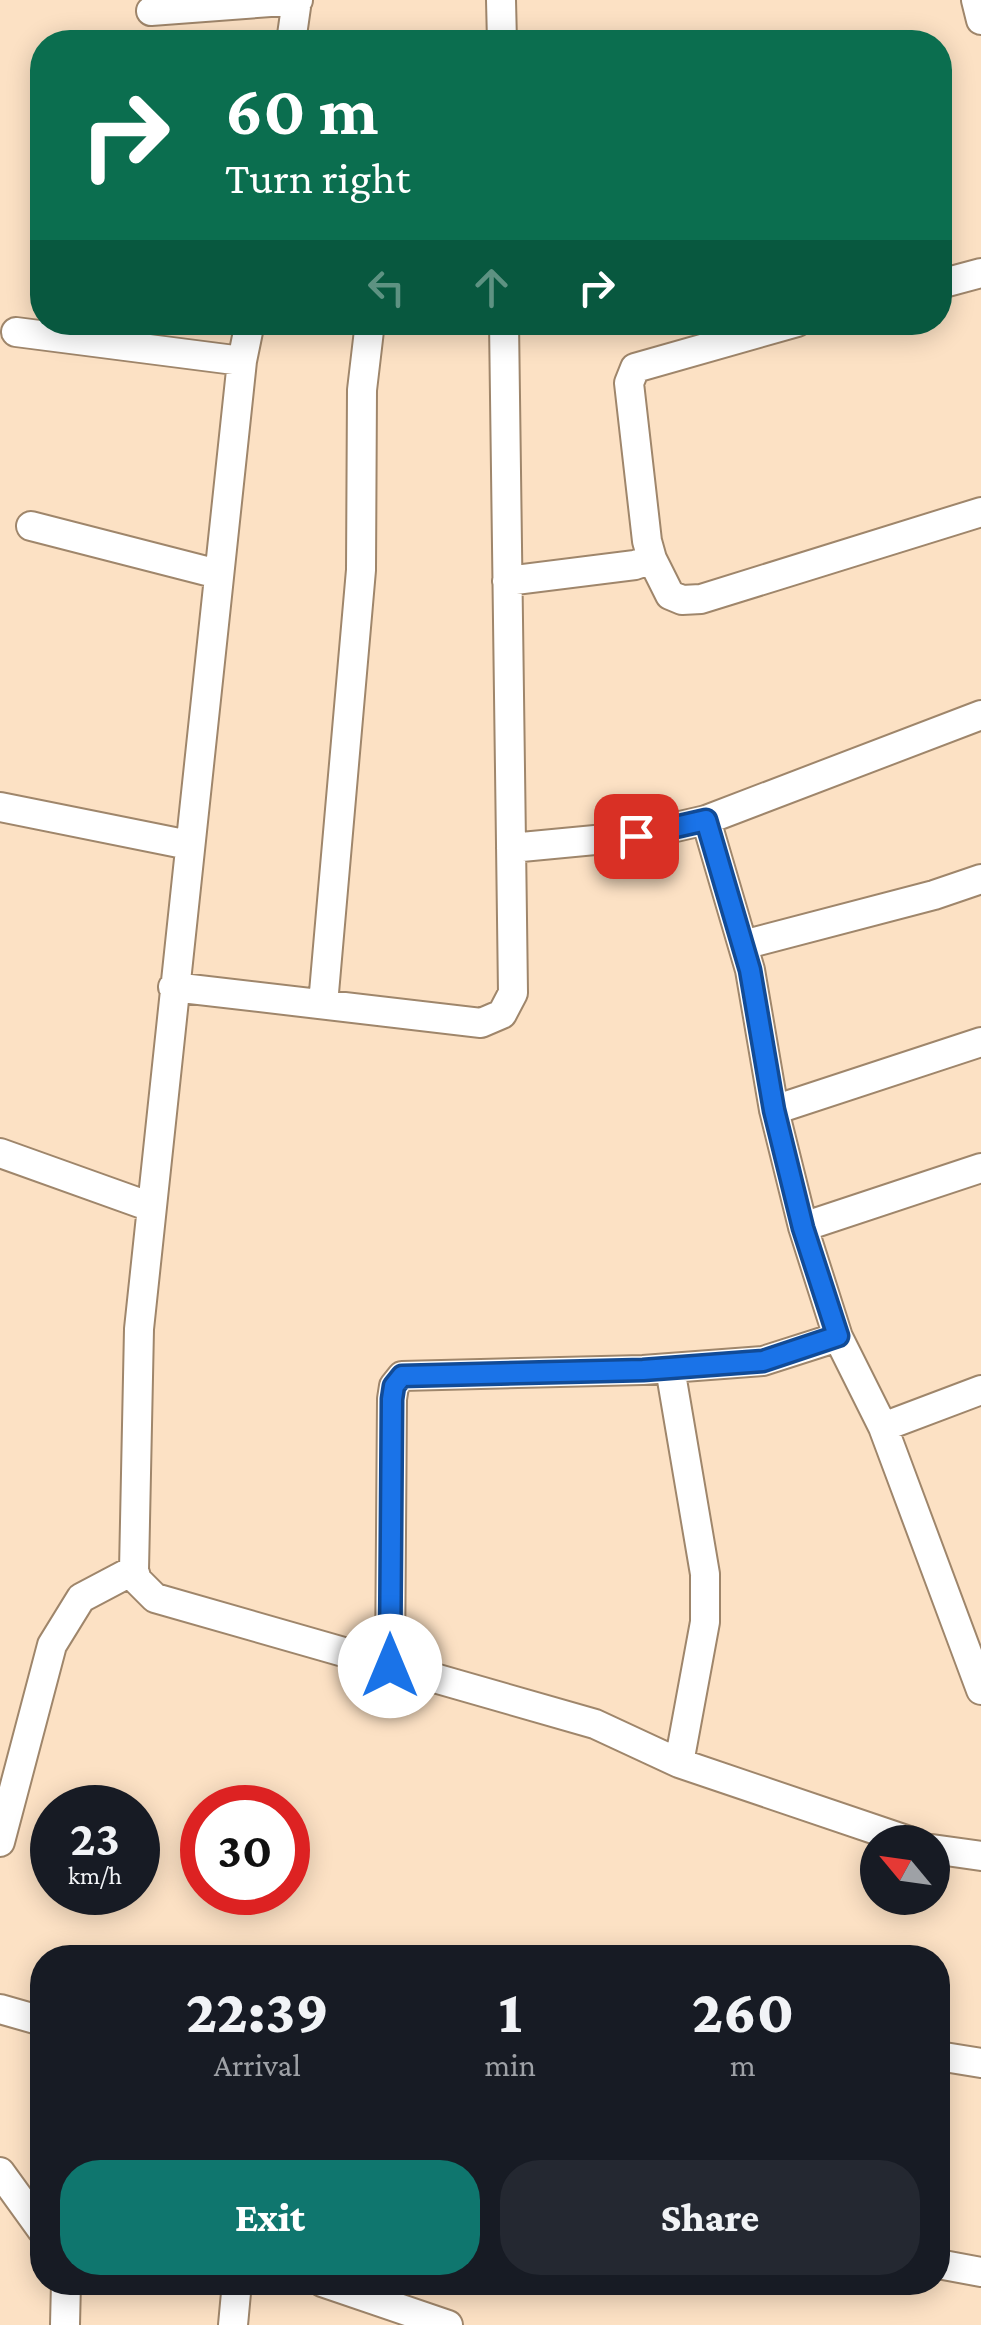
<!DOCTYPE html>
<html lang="en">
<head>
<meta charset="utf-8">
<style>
  body { margin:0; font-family:"Crimson Pro",serif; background:#242831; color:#f1f3f6; height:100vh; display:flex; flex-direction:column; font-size:38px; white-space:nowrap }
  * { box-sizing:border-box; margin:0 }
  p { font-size:32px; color:#9ea1a6 }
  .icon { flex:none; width:55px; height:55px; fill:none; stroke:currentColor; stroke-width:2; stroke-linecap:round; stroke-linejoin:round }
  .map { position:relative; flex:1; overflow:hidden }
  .details { position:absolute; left:30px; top:1945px; width:920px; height:350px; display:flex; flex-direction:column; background:#171b24; border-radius:40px; box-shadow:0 5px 25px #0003 }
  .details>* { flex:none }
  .guide { position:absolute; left:30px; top:30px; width:922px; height:305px; border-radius:40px; box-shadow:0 5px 25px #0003; background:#0b6e4f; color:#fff; overflow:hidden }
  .needle { width:65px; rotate:299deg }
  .controls { position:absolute; left:860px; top:1825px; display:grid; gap:20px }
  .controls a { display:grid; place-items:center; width:90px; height:90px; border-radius:50%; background:#171b24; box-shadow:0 5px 25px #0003; font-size:50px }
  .speed { position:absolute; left:30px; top:1785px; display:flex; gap:20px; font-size:50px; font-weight:700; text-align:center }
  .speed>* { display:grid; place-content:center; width:130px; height:130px; border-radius:50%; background:#171b24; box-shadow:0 5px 25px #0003; line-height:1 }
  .speed small { font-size:25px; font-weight:400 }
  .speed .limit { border:15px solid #d22; background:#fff; color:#111 }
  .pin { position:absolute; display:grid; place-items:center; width:85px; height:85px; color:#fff; margin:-42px; border-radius:20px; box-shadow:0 5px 15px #0006 }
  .me { position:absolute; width:110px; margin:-55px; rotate:0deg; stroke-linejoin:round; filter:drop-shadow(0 0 8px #0008) }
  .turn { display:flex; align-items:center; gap:35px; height:210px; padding:0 30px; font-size:45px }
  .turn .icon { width:130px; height:130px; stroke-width:2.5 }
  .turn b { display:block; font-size:70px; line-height:85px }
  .lanes { display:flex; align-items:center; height:95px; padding:0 30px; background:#0003; justify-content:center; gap:50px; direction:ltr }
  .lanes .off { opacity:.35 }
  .eta { display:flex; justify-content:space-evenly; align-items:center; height:170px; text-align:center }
  .eta b { font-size:60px; font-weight:800; line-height:70px }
  .primary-button { display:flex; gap:20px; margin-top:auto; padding:20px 30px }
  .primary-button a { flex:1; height:115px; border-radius:40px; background:#0f766e; color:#fff; font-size:40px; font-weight:800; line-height:115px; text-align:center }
  .primary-button a+a { background:#242831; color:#f1f3f6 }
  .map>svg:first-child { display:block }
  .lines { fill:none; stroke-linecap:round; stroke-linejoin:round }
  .minor-casing { stroke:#9f866b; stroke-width:32 }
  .minor { stroke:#fff; stroke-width:28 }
  .route-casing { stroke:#114b97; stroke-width:25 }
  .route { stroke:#1a73e8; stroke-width:18 }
</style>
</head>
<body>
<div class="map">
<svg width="981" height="2325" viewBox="0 0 981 2325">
  <rect width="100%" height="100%" fill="#fce1c4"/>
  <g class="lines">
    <!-- minor casing -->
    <g class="minor-casing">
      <path id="minor" d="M501,0L502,42
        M976,0L981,20
        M151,11L298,0
        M291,42L297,0
        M940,284L981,273
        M16,332L242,361L250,322
        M242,361L139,1329L134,1570L137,1580L155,1598L595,1724L679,1763L912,1842
        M31,526L218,574
        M652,559L670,595L682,600L701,599L981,512
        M507,581L635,565L652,559L647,541L629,383L635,368L797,322
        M0,807L189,845
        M706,820L750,970L774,1110L803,1227L838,1337L883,1427L981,1690
        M511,848L637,836L706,820L981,715
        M743,945L934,895L981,879
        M173,987L481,1023L502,1014L513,993L504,322
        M323,1004L361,570L362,390L370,322
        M774,1110L981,1042
        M0,1153L151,1207
        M803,1227L981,1168
        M670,1368L705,1574V1622L679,1763
        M883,1427L981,1390
        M390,1666L392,1399L394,1386L402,1376L643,1370L763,1361L838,1337
        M0,1842L52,1645L81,1598L134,1570
        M932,1849L981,1856
        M0,2009L42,2021
        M938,2056L981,2063
        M0,2172L42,2230
        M938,2264L981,2272
        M322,2282L448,2325
        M65,2325L66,2282
        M233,2325L237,2282"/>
    </g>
    <!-- minor -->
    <use href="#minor" class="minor"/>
  </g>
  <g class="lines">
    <!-- route casing -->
    <g class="route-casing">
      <path id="route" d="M390,1666L392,1399L394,1386L402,1376L643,1370L763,1361L838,1336L803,1228L774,1110L750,970L706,820L636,836"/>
    </g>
    <!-- route -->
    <use href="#route" class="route"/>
  </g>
</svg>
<div class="controls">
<a><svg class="needle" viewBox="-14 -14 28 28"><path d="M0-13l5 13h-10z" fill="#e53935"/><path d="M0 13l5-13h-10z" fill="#9ea1a6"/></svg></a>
</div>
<div class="speed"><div>23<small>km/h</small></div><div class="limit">30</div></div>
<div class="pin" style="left:636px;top:836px;background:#d93025"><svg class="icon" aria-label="arrive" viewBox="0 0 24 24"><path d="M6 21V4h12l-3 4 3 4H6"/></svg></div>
<svg class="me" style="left:390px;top:1666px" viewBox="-20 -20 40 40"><circle r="19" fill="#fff"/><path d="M0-13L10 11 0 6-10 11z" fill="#1a73e8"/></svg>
<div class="guide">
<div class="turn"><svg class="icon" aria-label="right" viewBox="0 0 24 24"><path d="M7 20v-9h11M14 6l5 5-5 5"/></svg><div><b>60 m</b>Turn right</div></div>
<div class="lanes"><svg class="icon off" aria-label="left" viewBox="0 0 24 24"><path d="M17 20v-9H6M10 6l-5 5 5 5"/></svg><svg class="icon off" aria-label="ahead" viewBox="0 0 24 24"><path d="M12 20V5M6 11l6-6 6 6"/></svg><svg class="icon" aria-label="right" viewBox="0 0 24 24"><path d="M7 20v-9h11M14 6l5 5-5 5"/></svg></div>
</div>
<section class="details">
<div class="eta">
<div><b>22:39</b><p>Arrival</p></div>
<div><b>1</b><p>min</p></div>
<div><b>260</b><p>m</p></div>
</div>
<div class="primary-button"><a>Exit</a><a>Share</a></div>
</section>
</div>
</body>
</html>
